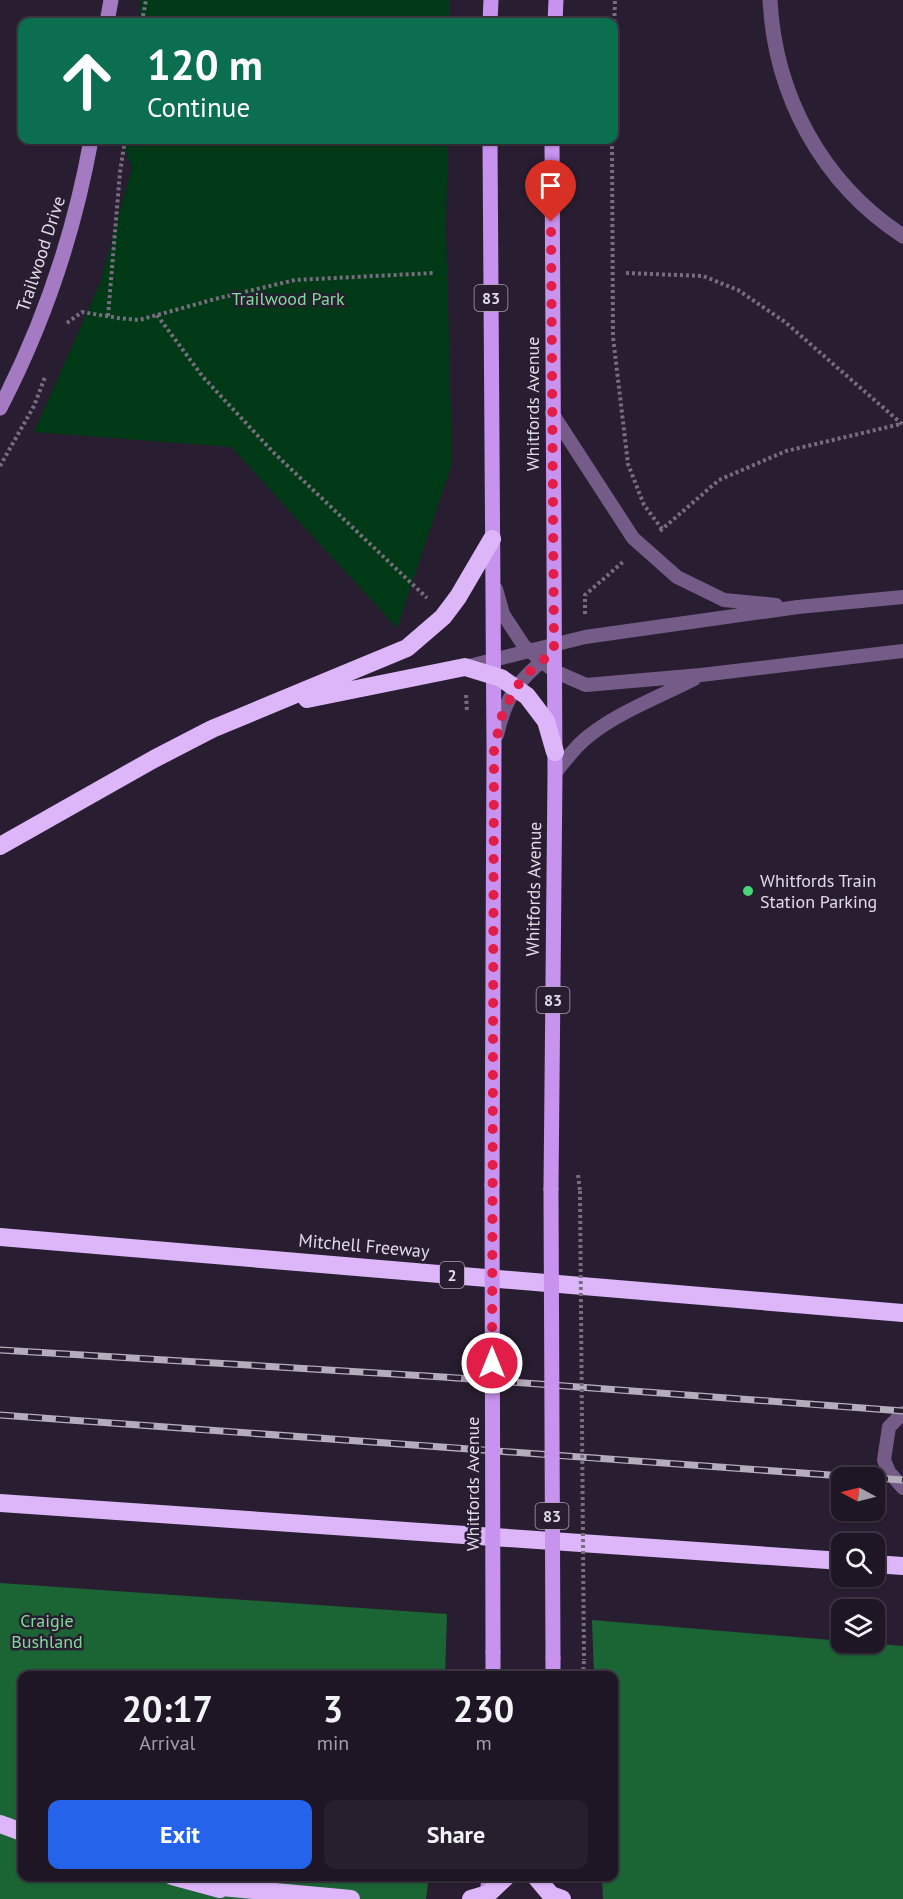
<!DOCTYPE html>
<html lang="en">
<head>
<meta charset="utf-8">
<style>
  body { margin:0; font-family:"PT Sans",sans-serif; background:#271f2d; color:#f1f3f6; height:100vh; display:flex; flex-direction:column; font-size:22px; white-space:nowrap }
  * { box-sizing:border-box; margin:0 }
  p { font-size:20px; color:#a19fa7 }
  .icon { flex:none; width:33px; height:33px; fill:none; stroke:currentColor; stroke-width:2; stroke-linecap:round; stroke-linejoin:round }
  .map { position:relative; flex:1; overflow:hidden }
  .drawer { position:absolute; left:18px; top:1671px; width:600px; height:210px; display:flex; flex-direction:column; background:#1f1625; border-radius:12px; box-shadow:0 2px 4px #0004,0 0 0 2px #3c3542 }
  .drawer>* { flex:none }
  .hud { position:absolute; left:18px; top:18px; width:600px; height:126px; border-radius:12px; box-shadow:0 2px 4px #0004,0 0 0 2px #3c3542; background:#0b6e4f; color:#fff; overflow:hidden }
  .needle { width:39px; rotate:277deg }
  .controls { position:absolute; left:831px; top:1467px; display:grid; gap:12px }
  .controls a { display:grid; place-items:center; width:54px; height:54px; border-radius:12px; background:#1f1625; box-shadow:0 2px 4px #0004,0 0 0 2px #3c3542; font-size:30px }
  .pin { position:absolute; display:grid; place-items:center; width:51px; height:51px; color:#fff; margin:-62px -26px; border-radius:50% 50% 50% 0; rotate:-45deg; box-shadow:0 0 6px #0007 }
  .pin .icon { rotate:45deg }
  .me { position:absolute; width:66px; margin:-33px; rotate:0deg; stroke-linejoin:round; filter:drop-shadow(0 0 4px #0008) }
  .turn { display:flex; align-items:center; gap:21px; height:126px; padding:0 30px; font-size:27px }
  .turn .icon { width:78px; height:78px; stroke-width:2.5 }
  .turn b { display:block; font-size:42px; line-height:51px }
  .eta { display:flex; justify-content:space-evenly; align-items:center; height:102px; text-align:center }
  .eta b { font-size:36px; font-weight:800; line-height:42px }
  .button { display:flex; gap:12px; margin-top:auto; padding:12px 30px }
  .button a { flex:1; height:69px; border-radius:12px; background:#2563eb; color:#fff; font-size:24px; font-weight:800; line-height:69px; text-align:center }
  .button a+a { background:#271f2d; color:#f1f3f6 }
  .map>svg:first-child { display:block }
  .green { fill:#003916 }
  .forest { fill:#1b6535 }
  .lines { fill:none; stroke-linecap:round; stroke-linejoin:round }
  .path { stroke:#766e7e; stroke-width:4; stroke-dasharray:3 3; stroke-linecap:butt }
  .lane { stroke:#755c88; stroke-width:14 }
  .street { stroke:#755c88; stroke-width:15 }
  .secondary { stroke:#a47bc2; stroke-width:15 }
  .primary { stroke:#c892ef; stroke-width:15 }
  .highway { stroke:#dcb6f9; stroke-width:18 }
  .rail-casing { stroke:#b4adbb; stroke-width:7 }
  .rail { stroke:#291e31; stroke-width:4.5; stroke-dasharray:14; stroke-linecap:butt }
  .path-bridge { stroke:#766e7e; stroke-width:4; stroke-dasharray:3 3; stroke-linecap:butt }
  .primary-bridge { stroke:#c892ef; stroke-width:15 }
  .route { stroke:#e11d48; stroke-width:10; stroke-dasharray:0 18 }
  .poi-dot { fill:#47d779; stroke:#291e31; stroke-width:2 }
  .labels { text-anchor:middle; stroke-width:5; stroke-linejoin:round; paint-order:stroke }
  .shield { fill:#291e31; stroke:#aaa2b0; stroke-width:1.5 }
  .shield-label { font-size:16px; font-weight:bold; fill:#e1dbe7 }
  .street-label { font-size:18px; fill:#e1dbe7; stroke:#291e31 }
  .park-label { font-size:18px; fill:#7ede97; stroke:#291e31 }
  .poi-label { font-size:18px; fill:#e1dbe7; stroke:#291e31; text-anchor:start }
</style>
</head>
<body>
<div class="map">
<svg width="903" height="1899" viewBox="0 0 903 1899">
  <rect width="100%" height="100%" fill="#291e31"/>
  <!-- green -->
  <path class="green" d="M141,0H450V22H138Z
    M125,140H448L446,228L452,463L397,628L231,447L34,432L101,281L132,168L124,147Z"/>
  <!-- forest -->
  <path class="forest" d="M0,1583L447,1614L445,1675L22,1676V1876L429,1877L426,1899H0Z
    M592,1620L903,1646V1899H603L602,1877L614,1876V1676L594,1675Z"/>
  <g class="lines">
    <!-- path -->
    <path class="path" d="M142,22L146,0
      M614,28L615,0
      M612,140L613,337L628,464L644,505L662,529
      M626,273L703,276L738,290L785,322L902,424
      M157,315L203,377L273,452L427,598
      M108,316L120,172L125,140
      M67,323L82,312L118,318L139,320L219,298L295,280L434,273
      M0,466L34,406L45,377
      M660,531L719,480L786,451L901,424
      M585,614V595L624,561
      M466,695L467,712
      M578,1175L580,1191
      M583,1676L584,1660"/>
    <!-- lane -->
    <path class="lane" d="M552,413L633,538L677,577L724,600L776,605
      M496,589L503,614L524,646L554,671L586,685L701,675L903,651
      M465,667L585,637L798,607L903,597
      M497,735C506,695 518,681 549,655
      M555,773C566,760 576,745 590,735C619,712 661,696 694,679
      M903,1413L889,1427L884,1460L889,1472L903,1488"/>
    <!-- street -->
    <path class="street" d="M770,0C775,96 822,183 903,236"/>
    <!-- secondary -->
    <path class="secondary" d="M107,22L111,0
      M0,408C44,323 74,234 91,140"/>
    <!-- primary -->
    <path class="primary" d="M490,22L491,0
      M555,22L556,0
      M490,140L494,749L492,1185
      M551,1189L555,773L552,140
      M493,1652V1676
      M553,1658V1676
      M487,1899L489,1876"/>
    <!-- highway -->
    <path class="highway" d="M307,699L465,667L501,678L527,696L546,721L555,752
      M0,846L154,759L212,729L407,648L443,617L458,597L492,539
      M0,1237L903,1313
      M0,1503L842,1561
      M874,1564L903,1566
      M0,1824L22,1832
      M172,1876L220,1889
      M535,1876L551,1895L562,1899
      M210,1886L351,1899
      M471,1899L488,1894L507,1876"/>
    <!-- rail casing -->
    <g class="rail-casing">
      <path id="rail" d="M0,1350L443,1377L903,1411
        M0,1415L871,1478
        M874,1478L903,1480"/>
    </g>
    <!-- rail -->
    <use href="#rail" class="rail"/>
    <!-- path-bridge -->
    <path class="path-bridge" d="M580,1191L584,1660"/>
    <!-- primary-bridge -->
    <path class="primary-bridge" d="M492,1185L493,1652
      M551,1189L553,1658"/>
  </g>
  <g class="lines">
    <!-- route -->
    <path class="route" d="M492,1363L494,749L503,711L523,677L554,651L551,222"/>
  </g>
  <!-- markers -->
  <circle class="poi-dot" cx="748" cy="891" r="6"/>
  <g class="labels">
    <!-- shield labels -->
    <g class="shield">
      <rect x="474.5" y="285" width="33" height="26" rx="4.5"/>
      <rect x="536.5" y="987" width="33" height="26" rx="4.5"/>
      <rect x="440" y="1262" width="24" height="26" rx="4.5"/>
      <rect x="535.5" y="1503" width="33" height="26" rx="4.5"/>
    </g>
    <g class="shield-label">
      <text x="491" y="304">83</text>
      <text x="553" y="1006">83</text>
      <text x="452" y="1281">2</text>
      <text x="552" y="1522">83</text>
    </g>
    <!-- street labels -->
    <g class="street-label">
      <text transform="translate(41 254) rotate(-72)" y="6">Trailwood Drive</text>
      <text transform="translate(533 404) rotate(-90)" y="6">Whitfords Avenue</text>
      <text transform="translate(534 889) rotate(-89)" y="6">Whitfords Avenue</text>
      <text transform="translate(364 1246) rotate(5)" y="6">Mitchell Freeway</text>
      <text transform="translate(473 1484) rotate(-90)" y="6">Whitfords Avenue</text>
    </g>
    <!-- park labels -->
    <g class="park-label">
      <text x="288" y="305">Trailwood Park</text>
      <text x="47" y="1627">Craigie<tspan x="47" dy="21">Bushland</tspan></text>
    </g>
    <!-- poi labels -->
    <g class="poi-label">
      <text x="760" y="887">Whitfords Train<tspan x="760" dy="21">Station Parking</tspan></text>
    </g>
  </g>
</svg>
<div class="controls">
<a><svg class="needle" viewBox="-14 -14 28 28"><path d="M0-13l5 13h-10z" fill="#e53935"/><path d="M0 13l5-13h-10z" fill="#a19fa7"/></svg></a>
<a><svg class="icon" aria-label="search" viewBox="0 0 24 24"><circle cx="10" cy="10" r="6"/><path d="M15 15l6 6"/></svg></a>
<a><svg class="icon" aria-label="layers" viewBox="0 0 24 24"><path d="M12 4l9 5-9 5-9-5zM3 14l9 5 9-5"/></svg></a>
</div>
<div class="pin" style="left:551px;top:222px;background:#d93025"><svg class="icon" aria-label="arrive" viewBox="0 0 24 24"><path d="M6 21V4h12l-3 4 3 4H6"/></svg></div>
<svg class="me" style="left:492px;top:1363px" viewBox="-20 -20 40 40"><circle r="17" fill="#e11d48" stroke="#fff" stroke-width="3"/><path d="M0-11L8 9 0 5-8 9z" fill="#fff"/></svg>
<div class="hud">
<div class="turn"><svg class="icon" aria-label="ahead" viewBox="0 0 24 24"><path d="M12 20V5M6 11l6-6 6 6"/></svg><div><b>120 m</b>Continue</div></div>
</div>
<section class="drawer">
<div class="eta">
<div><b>20:17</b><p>Arrival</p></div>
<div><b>3</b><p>min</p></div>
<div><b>230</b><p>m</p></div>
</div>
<div class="button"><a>Exit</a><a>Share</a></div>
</section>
</div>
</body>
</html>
